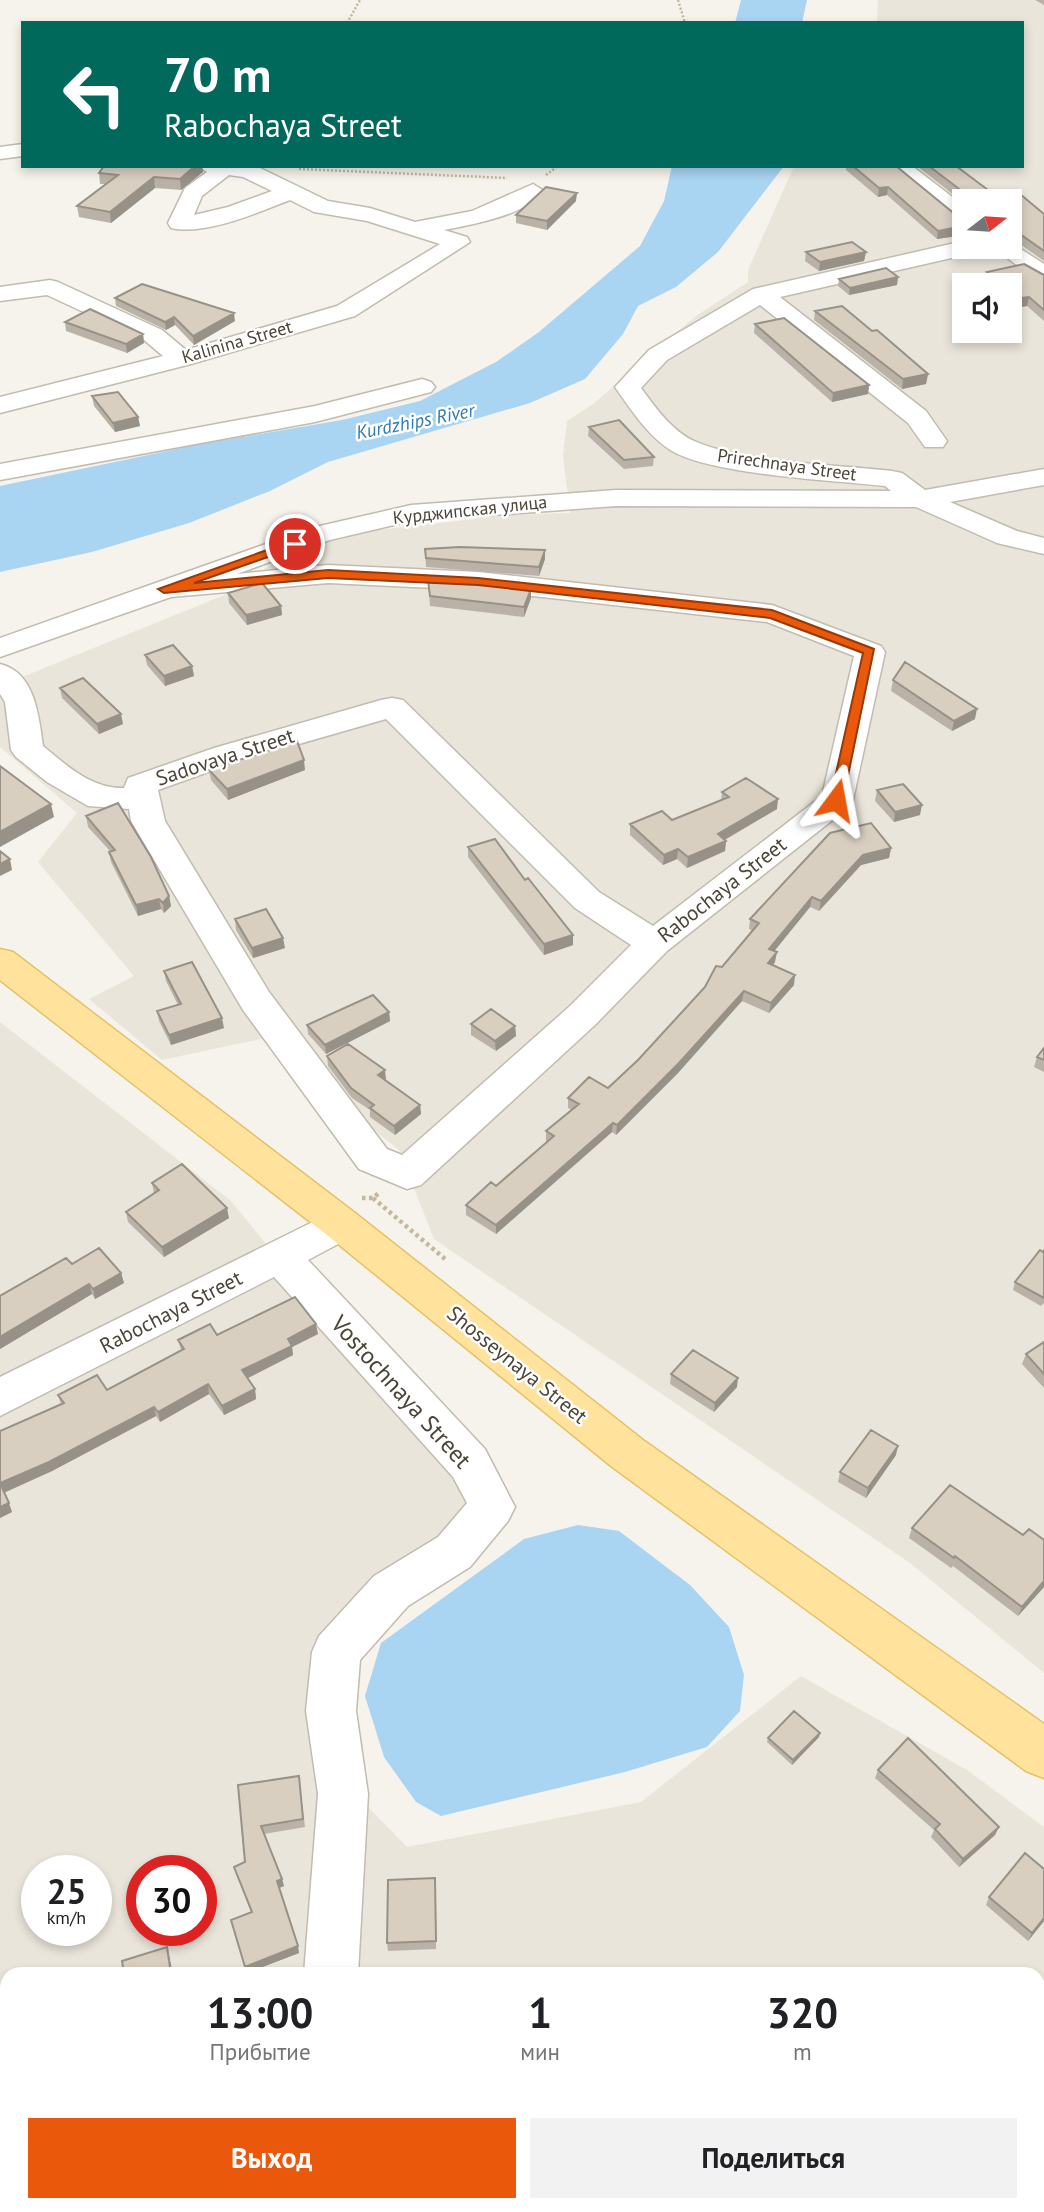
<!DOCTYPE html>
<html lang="ru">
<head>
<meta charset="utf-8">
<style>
  body { margin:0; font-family:"PT Sans",sans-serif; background:#f2f2f2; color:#202124; height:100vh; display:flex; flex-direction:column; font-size:26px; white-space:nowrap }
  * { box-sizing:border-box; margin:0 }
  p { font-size:23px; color:#757577 }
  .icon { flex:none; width:38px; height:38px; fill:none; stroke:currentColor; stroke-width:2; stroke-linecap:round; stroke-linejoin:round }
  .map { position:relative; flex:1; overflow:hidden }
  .drawer { position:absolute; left:0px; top:1967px; width:1045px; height:245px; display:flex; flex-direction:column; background:#fff; border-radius:21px 21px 0 0; box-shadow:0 4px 10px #0003 }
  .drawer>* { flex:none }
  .top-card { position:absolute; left:21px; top:21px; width:1003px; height:147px; border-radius:0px; box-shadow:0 4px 10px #0003; background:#00695c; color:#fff; overflow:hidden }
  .needle { width:46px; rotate:73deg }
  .buttons { position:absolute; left:952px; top:189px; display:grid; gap:14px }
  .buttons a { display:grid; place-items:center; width:70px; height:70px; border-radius:0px; background:#fff; box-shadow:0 4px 10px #0003; font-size:35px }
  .speed { position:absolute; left:21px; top:1855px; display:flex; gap:14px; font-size:35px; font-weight:700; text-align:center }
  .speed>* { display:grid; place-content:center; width:91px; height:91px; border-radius:50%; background:#fff; box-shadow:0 4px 10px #0003; line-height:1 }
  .speed small { font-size:18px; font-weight:400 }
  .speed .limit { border:10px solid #d22; background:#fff; color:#111 }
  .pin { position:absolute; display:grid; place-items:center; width:60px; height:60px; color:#fff; margin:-30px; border:4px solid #fff; border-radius:50%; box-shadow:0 2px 7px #0007 }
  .me { position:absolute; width:77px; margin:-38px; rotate:13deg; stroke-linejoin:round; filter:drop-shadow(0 0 5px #0008) }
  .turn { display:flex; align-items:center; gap:24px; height:147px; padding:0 28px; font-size:32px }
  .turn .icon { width:91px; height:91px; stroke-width:2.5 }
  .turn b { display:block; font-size:49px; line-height:60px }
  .eta { display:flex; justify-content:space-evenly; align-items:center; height:119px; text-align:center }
  .eta b { font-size:42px; font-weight:700; line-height:49px }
  .primary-button { display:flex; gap:14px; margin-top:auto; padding:14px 28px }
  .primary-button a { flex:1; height:80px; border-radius:0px; background:#ea580c; color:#fff; font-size:28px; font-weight:700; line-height:80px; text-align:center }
  .primary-button a+a { background:#f2f2f2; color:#202124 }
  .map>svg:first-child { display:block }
  .residential { fill:#eae5da; fill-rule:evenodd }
  .water { fill:#a9d4f2 }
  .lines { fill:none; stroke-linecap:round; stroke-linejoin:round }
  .minor-casing { stroke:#c2bbae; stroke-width:3 }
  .major-casing { stroke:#e6c16a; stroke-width:3 }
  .path-far1 { stroke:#c4b79f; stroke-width:2.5; stroke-dasharray:2 2; stroke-linecap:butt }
  .path { stroke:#c4b79f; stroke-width:4.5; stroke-dasharray:3.5 3.5; stroke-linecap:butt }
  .minor { fill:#fff; fill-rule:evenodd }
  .major { fill:#ffe39c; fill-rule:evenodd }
  .wall { fill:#bab2a6 }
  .shaded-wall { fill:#979187 }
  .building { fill:#d8cfc1; stroke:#979187; stroke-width:2 }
  .route { fill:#ea580c; stroke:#983908; stroke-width:2 }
  .labels { text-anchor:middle; stroke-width:5; stroke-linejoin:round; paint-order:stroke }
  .far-street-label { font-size:18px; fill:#4b4439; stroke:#fff }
  .far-water-label { font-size:19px; font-style:italic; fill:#2e7ab2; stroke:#fff }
  .street-label { font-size:21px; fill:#4b4439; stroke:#fff }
  .near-street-label { font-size:24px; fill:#4b4439; stroke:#fff }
</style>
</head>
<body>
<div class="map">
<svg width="1044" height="2212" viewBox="0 0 1044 2212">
  <rect width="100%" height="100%" fill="#f6f3ec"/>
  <!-- residential -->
  <path class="residential" d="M878,0H1044V1673L910,1563L434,1239L399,1150L261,1039L162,1060L89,999L134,976L38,862L77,813L0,747V686L232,592L289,552L377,530L511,515L570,513L563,456L567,421L592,405L696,316L748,282V270L794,166H1022V23H877ZM964,201H1010V247H964ZM964,285H1010V331H964Z
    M0,1022L230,1200L422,1433L468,1503L441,1545L373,1584L317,1755L407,1847L641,1802L801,1676L967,1770L1044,1827V2212H0ZM37,1871H96V1930H37ZM142,1871H201V1930H142ZM7,1974H1038V2205H7Z"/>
  <!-- water -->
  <path class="water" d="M741,0H807L802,23H735Z
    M672,166H784L718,252L676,287L638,306L623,334L585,379L530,403L328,462L270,491L189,523L92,552L0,572V486L196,445L342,420L420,401L496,362L539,332L640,246L664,201Z
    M578,1525L619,1531L690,1585L729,1627L744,1675L740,1711L707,1747L625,1772L441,1816L416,1802L384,1757L365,1696L381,1643L524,1539Z"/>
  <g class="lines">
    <!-- minor casing -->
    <g class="minor-casing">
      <path id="minor" d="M23,144V156L0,159V147Z
        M199,166H256L328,201L370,208L415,222L472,211L533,184L544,191C527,215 471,225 444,230L467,237L470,242L355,316L191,364L0,413V397L163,356L144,340L47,295L0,301V287L50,280L58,282L162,330L186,350L337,306L440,244L367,221L314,212L290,200C259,212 204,236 171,228L168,223L185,188L207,172ZM229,175L243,177L272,191L228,207L194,215L202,196Z
        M887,166H912L964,206V224L956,222Z
        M964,241V247H980L969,254L780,297L926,411L947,441L943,447H925L908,423L760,305L667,360L641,388C655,407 672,431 694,441C741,462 838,465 892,471L902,473L925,490L1044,469V485L950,502L1017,531L1044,538V554L997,543L916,507L616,506L411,521L330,540L237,574L328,565L478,572L772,605L881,646L885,652L853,800L849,807L667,951L596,1024L421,1185L407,1189L359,1169L243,1010L131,821L129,809L88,806L47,782L16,757L11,750L5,702L0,694V664C35,672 39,717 43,746C67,766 92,789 124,788L128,778L214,748L381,700L392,698L403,700L599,892L653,926L822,796L854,656L767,622L478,590L328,583L171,597L0,657V638L311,528L411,505L616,490L891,491L885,486C834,480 713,475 672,451C647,435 632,411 615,387L649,350L753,289ZM386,719L575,908L631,945L570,1006L402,1155L387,1149L269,992L165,821L158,790L236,762Z
        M1010,242L1044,264V282L1036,280L993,247H1010Z
        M422,379L431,382L435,387L431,392L315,422L0,480V464L315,406Z
        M341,1208L355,1213L361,1224L355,1235L308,1260L485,1449L515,1507L508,1521L470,1567L408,1606L360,1660L356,1711L368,1794L358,1974H304L318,1794L306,1711L312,1652L319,1636L374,1576L438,1537L467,1503L453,1477L274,1277L0,1416V1377Z
        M34,2205H105L102,2212H31Z
        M266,2205H325L328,2212H269Z"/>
    </g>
    <!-- major casing -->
    <g class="major-casing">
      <path id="major" d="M0,949L13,952L355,1213L643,1440L1044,1724V1778L1026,1771L611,1466L327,1235L0,980Z"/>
    </g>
    <!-- path-far1 -->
    <path class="path-far1" d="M678,0L685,23
      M347,23L360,0
      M299,169L507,178
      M546,175L558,166"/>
    <!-- path -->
    <path class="path" d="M362,1198H373L379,1193
      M373,1198L445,1259"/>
    <!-- minor -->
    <use href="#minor" class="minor"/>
    <!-- major -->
    <use href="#major" class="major"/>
  </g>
  <!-- wall -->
  <path class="wall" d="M1035,0H1044V5Z
    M104,166H202L203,172L181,190L155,188L111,223L79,217L77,206L105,184H100L99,173Z
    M846,166H896L956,215L964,217V235L937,239L887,195L878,197L846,170Z
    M917,166H956L992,193L1011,196L1044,214V261L1010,237V201H964V203Z
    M576,201L547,230L516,223V215Z
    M806,252H866L864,261L819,271L805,261Z
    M987,272L1044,275V321L1027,306L1020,307L1010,300V285H991L985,281Z
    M898,277L897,285L849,295L838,286L839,279Z
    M115,298L235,321L194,345L175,325L166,330L116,306Z
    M815,311L872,331L928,374L926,384L902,389L814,320Z
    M65,322L143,334L144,343L127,353L66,331Z
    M755,324L869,385L868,394L832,402L754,333Z
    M92,396L138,417L140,426L115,432L94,406Z
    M589,427L654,457L653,466L624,469L588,436Z
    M425,549L545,559L539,576L426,567Z
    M428,580L531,589V598L524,617L430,606Z
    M228,593L281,606L282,615L247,625L229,603Z
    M145,655L192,666L194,676L165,686L147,665Z
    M893,680L975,719L952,731L891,691Z
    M60,688L123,724L99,734L62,698Z
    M209,770H305L228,800L211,780Z
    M877,790L920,815L894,822L875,801Z
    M722,792L777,809L725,840L726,841L725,851L687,868L677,859L663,865L630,835V824L672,820L721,800Z
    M86,816L169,896L171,906L164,913L161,909L138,916L111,862L109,852L110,851L88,827Z
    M468,847L525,880L573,945L544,955L468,857Z
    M891,848L889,858L861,865L819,911L810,907L774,951L775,962L773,965L794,985L769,1013L742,1001L678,1073L616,1135L612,1132L496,1234L466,1215V1205L496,1186L547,1142L546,1141V1131L572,1110L568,1108V1098L608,1088L638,1060L705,987L752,930L749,929L750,919Z
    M235,919L285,948L253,958L236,930Z
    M164,971L224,1028L171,1045L159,1021L157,1011L178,1005L166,981Z
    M389,1012L390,1021L326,1054L308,1034L307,1025Z
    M471,1024L515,1026L516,1036L496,1051L471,1035Z
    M1044,1048V1072L1034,1067L1037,1057Z
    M327,1056L386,1079L384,1080L420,1105L421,1114L395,1135L370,1117V1110L352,1098L328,1066Z
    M152,1183L229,1218L164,1257L128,1222L126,1212L154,1194Z
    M1044,1250V1303L1041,1306L1013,1290L1015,1282Z
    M72,1264L121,1273L124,1283L95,1299L92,1294L0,1349V1296Z
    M318,1334L292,1347L293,1355L247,1378L255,1389L256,1399L224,1415L209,1394L160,1422L156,1416L52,1471L4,1493L12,1512L0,1518V1431L61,1404L58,1395L107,1390L181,1350L178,1340L217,1335Z
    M1044,1342V1388L1022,1364L1026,1354Z
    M671,1374L737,1387L714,1412L670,1384Z
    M896,1455L866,1498L838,1482L840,1472Z
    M912,1528L1023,1535L1044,1540V1587L1018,1616L953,1566L951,1568L909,1538Z
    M819,1737L792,1765L767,1742L768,1738Z
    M878,1770L995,1835L959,1867L931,1837L934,1830L875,1778Z
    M299,1776L305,1827L264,1834L282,1879L284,1886L279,1888L299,1953L247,1973L231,1920L251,1912L234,1867L245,1862L238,1785Z
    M1044,1869V1921L1028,1941L986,1905L989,1897Z
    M435,1878L436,1949L388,1951L387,1943Z
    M785,2205H871L876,2212H790Z"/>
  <!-- shaded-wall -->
  <path class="shaded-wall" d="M195,166H202L203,172L181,190L180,179Z
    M154,177L155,188L111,223L110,212Z
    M888,187L887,195L878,197L879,188Z
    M577,193L576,201L547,230V221Z
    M964,226V235L937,239L938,231Z
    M866,252L864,261L819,271L820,262Z
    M898,277L897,285L849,295L850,288Z
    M1029,297L1027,306L1020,307L1021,298Z
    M234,313L235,321L194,345L193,336Z
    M174,317L175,325L166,330L165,322Z
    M143,334L144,343L127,353L126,344Z
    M928,374L926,384L902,389L903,379Z
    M869,385L868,394L832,402L833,393Z
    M138,417L140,426L115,432L113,423Z
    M545,550V559L539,576V567Z
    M531,589V598L524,617V607Z
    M281,606L282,615L247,625L246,615Z
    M192,666L194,676L165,686L164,676Z
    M977,709L975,719L952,731L954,721Z
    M121,714L123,724L99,734L97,724Z
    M304,760L305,770L228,800L227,789Z
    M778,799L777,809L717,844L718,834Z
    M51,804L54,817L0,847V832Z
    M922,805L920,815L894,822L895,812Z
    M726,841L725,851L687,868L688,857Z
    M891,848L889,858L861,865L819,911L821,901L863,855Z
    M678,849L677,859L663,865L664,855Z
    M10,859L12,870L0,876V864Z
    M169,896L171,906L164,913L163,903Z
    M812,897L810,907L768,959L769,949Z
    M159,899L161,909L138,916L136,905Z
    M573,935V945L544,955V944Z
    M283,938L285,948L253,958L252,948Z
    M777,952L775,962L767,973L768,963Z
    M795,975L794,985L769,1013L771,1003Z
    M744,991L742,1001L678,1073L616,1135L617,1125Z
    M389,1012L390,1021L326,1054L325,1045Z
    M222,1018L224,1028L171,1045L169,1035Z
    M515,1026L516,1036L496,1051L495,1041Z
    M385,1070L386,1079L378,1084V1075Z
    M420,1105L421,1114L395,1135L394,1126Z
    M613,1123L612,1132L496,1234V1225Z
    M227,1208L229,1218L164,1257L162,1247Z
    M121,1273L124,1283L95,1299L93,1289Z
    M89,1284L92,1294L0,1349V1337Z
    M316,1324L318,1334L292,1347L293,1355L244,1380L242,1370L288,1339Z
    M738,1378L737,1387L714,1412L715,1403Z
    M208,1384L209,1394L160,1422L158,1412Z
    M255,1389L256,1399L224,1415L222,1406Z
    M154,1407L156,1416L52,1471L3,1493L0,1483Z
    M898,1446L896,1455L866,1498L868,1488Z
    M9,1503L12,1512L0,1518V1507Z
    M1044,1581V1587L1018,1616L1022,1607Z
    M820,1733L819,1737L792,1765L793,1760Z
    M999,1827L995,1835L959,1867L963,1859Z
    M282,1879L284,1886L279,1888L277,1881Z
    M1044,1918V1921L1028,1941L1032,1933Z
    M298,1946L299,1953L247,1973L245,1967Z
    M167,1947L169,1955L173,1974H171Z
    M397,2205H408L398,2211Z"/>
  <!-- building -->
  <path class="building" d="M104,166H195L180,179L154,177L110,212L77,206L118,175L99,173Z
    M853,166H896L956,215L964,217V226L938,231L888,187L879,188Z
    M929,166H956L992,193L1004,191L1011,196L1020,194L1044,214V251L1010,227V201H967V195Z
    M546,187L577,193L547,221L516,215Z
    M852,242L866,252L820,262L806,252Z
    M1024,264L1044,275V310L1029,297L1021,298L1010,289V285H1004L987,272Z
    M886,268L898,277L850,288L839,279Z
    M142,284L234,313L193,336L174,317L165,322L115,298Z
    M842,306L872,331L877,330L928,374L903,379L815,311Z
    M90,309L143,334L126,344L65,322Z
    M784,318L869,385L833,393L755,324Z
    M118,392L138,417L113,423L92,396Z
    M619,420L654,457L624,460L589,427Z
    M460,547L545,550L539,567L426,558L425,549Z
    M428,580L531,589L524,607L430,596Z
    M262,583L281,606L246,615L228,593Z
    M173,645L192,666L164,676L145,655Z
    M905,662L977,709L954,721L893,680Z
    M83,678L121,714L97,724L60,688Z
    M297,741L304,760L227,789L209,770Z
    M0,766L51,804L0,832Z
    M746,778L778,799L718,834L726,841L688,857L678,849L664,855L630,824L662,811L672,820L729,797L722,792Z
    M903,784L922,805L895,812L877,790Z
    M118,803L151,857L169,896L163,903L159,899L136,905L109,852L115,850L86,816Z
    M871,823L891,848L863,855L821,901L812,897L769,949L777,952L768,963L795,975L771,1003L744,991L679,1063L617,1125L613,1123L496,1225L466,1205L491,1182L496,1186L554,1136L546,1131L579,1104L568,1098L589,1077L608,1088L638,1060L705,987L716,966L722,967L759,923L750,919L830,833Z
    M495,839L525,880L528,878L573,935L544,944L468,847Z
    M0,851L10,859L0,864Z
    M266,909L283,938L252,948L235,919Z
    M192,962L222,1018L169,1035L157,1011L181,1004L164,971Z
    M373,995L389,1012L325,1045L307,1025Z
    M491,1009L515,1026L495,1041L471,1024Z
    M348,1044L385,1070L378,1075L420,1105L394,1126L370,1108L374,1105L351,1088L327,1056Z
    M1044,1048V1060L1037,1057Z
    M182,1164L227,1208L162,1247L126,1212L159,1190L152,1183Z
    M99,1248L121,1273L93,1289L89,1284L0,1337V1296L66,1258L72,1264Z
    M1040,1250L1043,1252L1044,1250V1298L1015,1282Z
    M295,1297L316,1324L288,1339L292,1346L242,1370L255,1389L222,1406L208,1384L158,1412L154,1407L49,1462L0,1483L9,1503L0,1507V1431L64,1403L58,1395L97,1375L107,1390L184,1349L178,1340L210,1324L217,1335Z
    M1044,1342V1374L1026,1354Z
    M693,1350L738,1378L715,1403L671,1374Z
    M871,1430L898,1446L868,1488L840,1472Z
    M950,1485L1023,1535L1029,1529L1044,1540V1581L1022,1607L955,1556L954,1558L912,1528Z
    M794,1711L820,1733L793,1760L768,1738Z
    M908,1738L999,1827L963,1859L935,1829L940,1824L878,1770Z
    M299,1776L303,1819L261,1826L282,1879L277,1881L298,1946L245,1967L231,1920L252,1912L234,1867L245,1862L238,1785Z
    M1025,1853L1044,1869V1918L1032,1933L989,1897Z
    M435,1878L436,1941L387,1943L388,1880Z
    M167,1947L171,1974H124L122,1961Z
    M1038,2195L1044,2199V2212H1003L1007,2205H1038Z
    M791,2205H871L876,2212H796Z
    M926,2205H970L976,2210L975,2212H926L923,2210Z"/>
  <!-- route -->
  <path class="route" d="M295,540L299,541V546L194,583L328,570L478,578L772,610L874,649L843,800L836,805L830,800L863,653L770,618L478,585L328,578L164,593L158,589Z"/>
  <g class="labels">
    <!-- far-street labels -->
    <g class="far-street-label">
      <text transform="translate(237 342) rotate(-16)" y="6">Kalinina Street</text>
      <text transform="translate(787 465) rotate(8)" y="6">Prirechnaya Street</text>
      <text transform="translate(470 510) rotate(-6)" y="6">Курджипская улица</text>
    </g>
    <!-- far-water labels -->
    <g class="far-water-label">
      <text transform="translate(415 421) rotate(-11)" y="7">Kurdzhips River</text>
    </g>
    <!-- street labels -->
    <g class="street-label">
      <text transform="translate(225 757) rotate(-18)" y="7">Sadovaya Street</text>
      <text transform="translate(722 890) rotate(-38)" y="7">Rabochaya Street</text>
      <text transform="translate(171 1312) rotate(-27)" y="7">Rabochaya Street</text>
      <text transform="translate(517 1365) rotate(39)" y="7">Shosseynaya Street</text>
    </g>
    <!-- near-street labels -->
    <g class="near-street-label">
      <text transform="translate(401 1392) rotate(48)" y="8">Vostochnaya Street</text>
    </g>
  </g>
</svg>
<div class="buttons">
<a><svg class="needle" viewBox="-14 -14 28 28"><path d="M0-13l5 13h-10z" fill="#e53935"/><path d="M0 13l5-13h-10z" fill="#757577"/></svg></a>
<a><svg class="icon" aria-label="sound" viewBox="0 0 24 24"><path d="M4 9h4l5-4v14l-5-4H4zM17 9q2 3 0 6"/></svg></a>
</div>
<div class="speed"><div>25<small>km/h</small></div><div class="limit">30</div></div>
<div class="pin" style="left:295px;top:544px;background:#d93025"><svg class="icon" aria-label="arrive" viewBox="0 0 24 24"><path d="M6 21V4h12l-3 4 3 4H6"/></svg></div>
<svg class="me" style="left:836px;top:800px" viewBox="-20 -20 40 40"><path d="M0-17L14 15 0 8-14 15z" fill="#ea580c" stroke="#fff" stroke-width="4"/></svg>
<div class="top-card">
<div class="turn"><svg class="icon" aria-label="left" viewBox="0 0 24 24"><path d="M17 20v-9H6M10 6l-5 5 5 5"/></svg><div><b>70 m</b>Rabochaya Street</div></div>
</div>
<section class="drawer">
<div class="eta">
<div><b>13:00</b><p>Прибытие</p></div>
<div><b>1</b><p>мин</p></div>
<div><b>320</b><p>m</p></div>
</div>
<div class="primary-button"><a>Выход</a><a>Поделиться</a></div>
</section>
</div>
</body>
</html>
